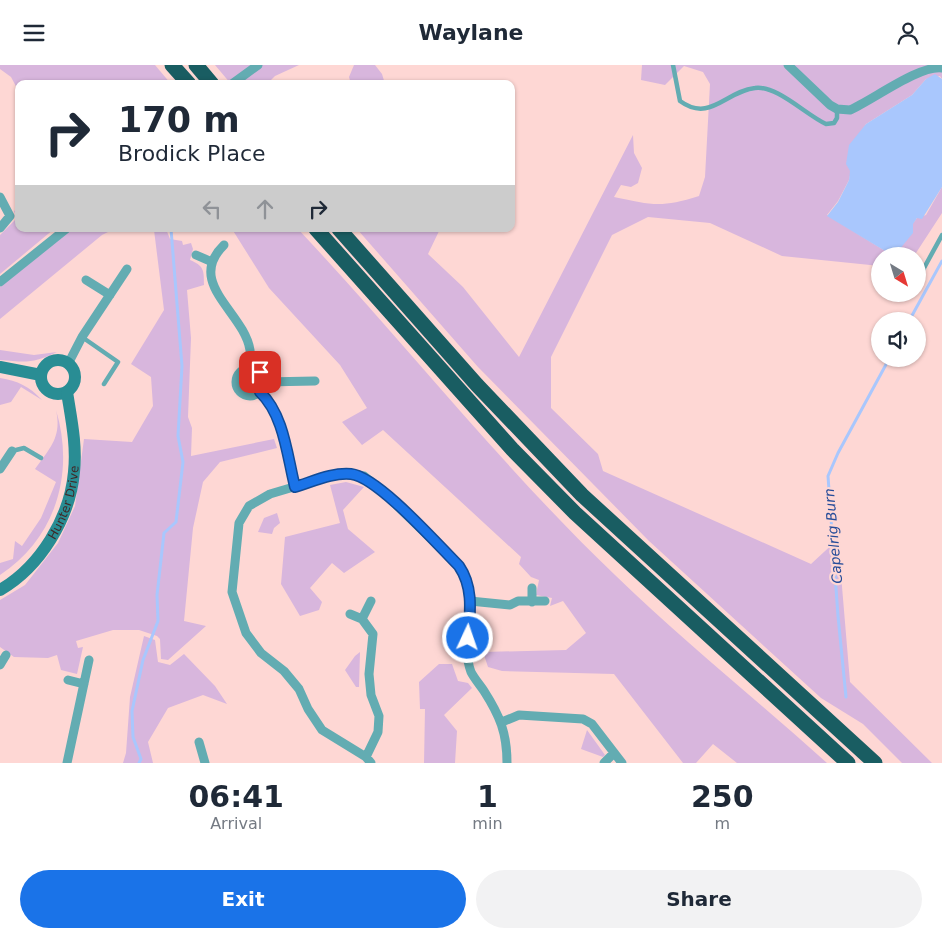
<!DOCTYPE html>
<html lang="en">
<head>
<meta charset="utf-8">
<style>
  body { margin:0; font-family:"DejaVu Sans",sans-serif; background:#f2f2f3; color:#1f2937; height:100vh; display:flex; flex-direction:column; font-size:19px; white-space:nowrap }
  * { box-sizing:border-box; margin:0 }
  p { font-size:16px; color:#747a83 }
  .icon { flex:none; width:28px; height:28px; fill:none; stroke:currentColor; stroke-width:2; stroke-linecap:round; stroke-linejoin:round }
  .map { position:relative; height:698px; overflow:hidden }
  .panel { display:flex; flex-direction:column; background:#fff; flex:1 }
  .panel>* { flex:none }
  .guide { position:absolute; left:15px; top:15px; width:500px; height:152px; border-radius:10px; box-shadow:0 1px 4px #0004; background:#fff; color:#1f2937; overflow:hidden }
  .needle { width:32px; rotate:142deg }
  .buttons { position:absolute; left:871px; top:182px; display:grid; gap:10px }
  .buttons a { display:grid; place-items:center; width:55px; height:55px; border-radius:50%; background:#fff; box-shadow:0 1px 4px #0004; font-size:25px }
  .pin { position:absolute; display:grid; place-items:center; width:42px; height:42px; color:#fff; margin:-21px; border-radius:10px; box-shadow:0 2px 8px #0006 }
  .me { position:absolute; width:55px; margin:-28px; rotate:3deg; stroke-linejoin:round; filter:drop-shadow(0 0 4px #0008) }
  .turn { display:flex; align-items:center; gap:18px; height:105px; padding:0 20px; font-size:22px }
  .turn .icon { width:65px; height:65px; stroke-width:2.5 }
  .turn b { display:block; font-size:35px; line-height:42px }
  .lanes { display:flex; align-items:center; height:48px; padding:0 20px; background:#0003; justify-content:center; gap:25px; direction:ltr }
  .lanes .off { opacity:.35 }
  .eta { display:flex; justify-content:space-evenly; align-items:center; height:85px; text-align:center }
  .eta b { font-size:30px; font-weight:800; line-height:35px }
  .cta { display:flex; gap:10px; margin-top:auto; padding:10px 20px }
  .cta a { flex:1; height:58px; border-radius:30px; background:#1a73e8; color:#fff; font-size:20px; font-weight:800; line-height:58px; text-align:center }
  .cta a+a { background:#f2f2f3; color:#1f2937 }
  header { display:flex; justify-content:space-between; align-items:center; height:65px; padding:0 20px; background:#fff; font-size:22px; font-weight:800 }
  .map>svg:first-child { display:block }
  .green { fill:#d8b6dd }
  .water { fill:#a9c7fd }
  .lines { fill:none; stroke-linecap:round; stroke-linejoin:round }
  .stream { stroke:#a9c7fd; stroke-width:3 }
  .lane { stroke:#63acb2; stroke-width:4.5 }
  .street { stroke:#63acb2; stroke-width:9 }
  .secondary { stroke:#298d94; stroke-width:12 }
  .highway { stroke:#195d62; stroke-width:15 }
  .route-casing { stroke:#114b97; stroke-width:12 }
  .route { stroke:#1a73e8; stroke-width:9 }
  .labels { text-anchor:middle; stroke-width:4.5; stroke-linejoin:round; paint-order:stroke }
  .street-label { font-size:12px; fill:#402827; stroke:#fed7d4 }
  .water-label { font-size:14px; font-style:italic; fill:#264c99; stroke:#fed7d4 }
</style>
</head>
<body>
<header><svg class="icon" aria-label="menu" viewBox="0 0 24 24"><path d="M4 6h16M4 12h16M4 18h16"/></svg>Waylane<svg class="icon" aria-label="person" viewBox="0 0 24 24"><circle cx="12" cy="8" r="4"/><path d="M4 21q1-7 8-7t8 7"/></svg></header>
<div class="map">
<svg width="942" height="698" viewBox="0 0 942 698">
  <rect width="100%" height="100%" fill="#fed7d4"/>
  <!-- green -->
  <path class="green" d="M0,0H155L171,19H19V27L11,12L0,4Z
    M215,0H299L275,11L267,19H231Z
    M354,0H375L382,9L385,19H351L349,12Z
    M642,0H942V14L940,11L926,14L912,30L866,59L860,68L849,115L838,136L827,150L890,189L917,153L926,150L942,122V148L914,191H880V201L782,191L710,158L648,152L612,170L551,292V343L598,389L603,406L811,499L838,474L850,617L932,698H902L863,659L821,633L649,476L478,302L357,164H440L428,189L463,222L519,292L633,70L634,88L642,103L638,118L631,122L621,120L614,132C652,140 661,143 699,131L705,112L710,19L703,7L684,1L665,20L641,15Z
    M19,143V164H54L0,209V170L17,153L14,146Z
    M72,164H114L102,170L0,254V222Z
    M152,164H166L170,174L182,176L183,180L191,178L193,184L190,195C204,201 204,205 204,220L187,225L191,273L188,352L192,363L191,391L274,374L277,383L220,397L203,417L193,463L184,556L206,561L168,595L161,594L160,574L157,571L139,565H113L76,576L78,583L83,582L77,609L61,605L57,590L48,593L14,592L0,582V535L25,520L58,478L75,441L84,374L132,377L153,341L151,312L131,299L164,245L154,165Z
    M232,164H298C405,278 502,402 615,510C683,576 757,635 827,698H737L713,679L696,698H683L614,609L502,606L488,602L483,587L566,585L586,568L563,536L550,541L552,533L536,530L539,515L531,512L519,499L521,492L383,365L362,380L342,357L367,343L340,300L269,223Z
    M0,285L34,290L57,287C32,299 26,297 0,295Z
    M0,313C18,316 29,321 42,335L21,322L11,337L0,340Z
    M56,345C75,408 56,473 0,510V498L13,494L15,476L22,481L41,453L56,417L35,404C50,383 62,372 56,345Z
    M346,417L364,422L343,445L348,464L375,487L344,508L332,498L310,523L322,537L319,545L300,551L281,519L285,472L340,458L330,420Z
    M277,448L280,458L274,463L272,469L258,467L264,453Z
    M144,571L155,575L158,597L170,600L184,589L215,621L227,639L203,630L168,643L148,677L153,698H123L126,688L130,632Z
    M360,587L359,622H356L345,605L355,591Z
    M439,599H452L458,616L468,618L472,623L444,650L457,666L455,698H424L425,644H420L419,617Z
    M587,665L605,690L603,692L581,684Z"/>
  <!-- water -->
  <path class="water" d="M935,9L942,14V122L922,154L917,153L913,159V168L899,185L890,189L827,151L838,137L849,115L850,106L846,99L849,80L866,59L912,30L926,14Z"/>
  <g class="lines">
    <!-- stream -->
    <path class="stream" d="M909,256L942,196
      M846,632L838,551L828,411L838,388L889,294
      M139,698L141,694L133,672L132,646L143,595L158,556L157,530L164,468L176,457L183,397L178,371L182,301L171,164"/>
    <!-- lane -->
    <path class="lane" d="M673,0L680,36C710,58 726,26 755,23C777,20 806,50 826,59L834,58L837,53V44
      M918,214L942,170
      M908,231L910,229
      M82,272L118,297L104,319
      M12,386L24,383L41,393"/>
    <!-- street -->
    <path class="street" d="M788,0L830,40L837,44L850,45C873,35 919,0 942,3
      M232,19L258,0
      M0,132L10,151L0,163
      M224,180C185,218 244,247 250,285C251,291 248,298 247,304
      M196,190L212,197
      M86,215L110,230
      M0,217L66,164
      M68,299L82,272L127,204
      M236 317a14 14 0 1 1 28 0a14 14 0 1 1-28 0Z
      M264,317L315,316
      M260,327C284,350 287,390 295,422
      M0,404L12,386
      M470,536L510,540L518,536H545
      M532,537V523
      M350,549L362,554L373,569L369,609L371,630L379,651L378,667L366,692
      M362,554L371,536
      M0,600L6,590
      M68,615L84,619
      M502,657L519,650L583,654L592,659L622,698
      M199,677L205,698
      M67,698L89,595
      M371,698L366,692L322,665L308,644L299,624L284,606L261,588L246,568L232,527L239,458L249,441L270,429L334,410L349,409L364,411L380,424L459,501C482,534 458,572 471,607C474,613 480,620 484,626C500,651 507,668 507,698
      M604,698L614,688"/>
    <!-- secondary -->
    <g class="secondary">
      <circle cx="58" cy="312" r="17"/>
      <path d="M0,302L41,310"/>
      <path id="s1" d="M0,525C40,502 70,453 74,407C77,380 71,353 67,327"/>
    </g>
    <!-- highway -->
    <path class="highway" d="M172,0L189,19
      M196,0L212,19
      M316,164L512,384L575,448L848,698
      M339,164L477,320L582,430L875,698"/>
  </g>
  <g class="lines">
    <!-- route casing -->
    <g class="route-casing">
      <path id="route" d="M260,307L264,315L260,327C284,350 287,390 295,422C312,417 333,407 351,409C378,412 437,479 459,501C474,523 470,548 468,573"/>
    </g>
    <!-- route -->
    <use href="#route" class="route"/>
  </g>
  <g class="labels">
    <!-- street labels -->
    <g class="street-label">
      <text dy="4" stroke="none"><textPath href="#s1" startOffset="112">Hunter Drive</textPath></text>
    </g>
    <!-- water labels -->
    <g class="water-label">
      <text transform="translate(833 471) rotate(-95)" y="5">Capelrig Burn</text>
    </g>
  </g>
</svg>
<div class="buttons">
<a><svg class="needle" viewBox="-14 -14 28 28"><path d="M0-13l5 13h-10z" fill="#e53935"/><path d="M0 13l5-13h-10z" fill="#747a83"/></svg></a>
<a><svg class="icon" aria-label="sound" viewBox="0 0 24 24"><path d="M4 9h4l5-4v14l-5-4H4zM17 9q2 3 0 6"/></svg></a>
</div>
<div class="pin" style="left:260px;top:307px;background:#d93025"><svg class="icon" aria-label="arrive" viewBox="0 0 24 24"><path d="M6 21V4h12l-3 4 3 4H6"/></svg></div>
<svg class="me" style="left:468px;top:573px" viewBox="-20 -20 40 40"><circle r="17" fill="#1a73e8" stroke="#fff" stroke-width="3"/><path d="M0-11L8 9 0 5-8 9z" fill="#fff"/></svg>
<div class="guide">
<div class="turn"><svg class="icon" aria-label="right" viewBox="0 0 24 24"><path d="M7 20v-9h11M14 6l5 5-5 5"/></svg><div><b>170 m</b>Brodick Place</div></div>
<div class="lanes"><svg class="icon off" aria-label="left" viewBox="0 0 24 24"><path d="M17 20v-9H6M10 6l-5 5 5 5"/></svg><svg class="icon off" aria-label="ahead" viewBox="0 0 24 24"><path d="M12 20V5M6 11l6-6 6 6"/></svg><svg class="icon" aria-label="right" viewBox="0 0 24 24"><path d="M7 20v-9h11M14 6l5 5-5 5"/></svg></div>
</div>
</div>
<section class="panel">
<div class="eta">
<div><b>06:41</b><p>Arrival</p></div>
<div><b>1</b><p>min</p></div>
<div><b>250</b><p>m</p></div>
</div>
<div class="cta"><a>Exit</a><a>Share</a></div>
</section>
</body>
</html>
